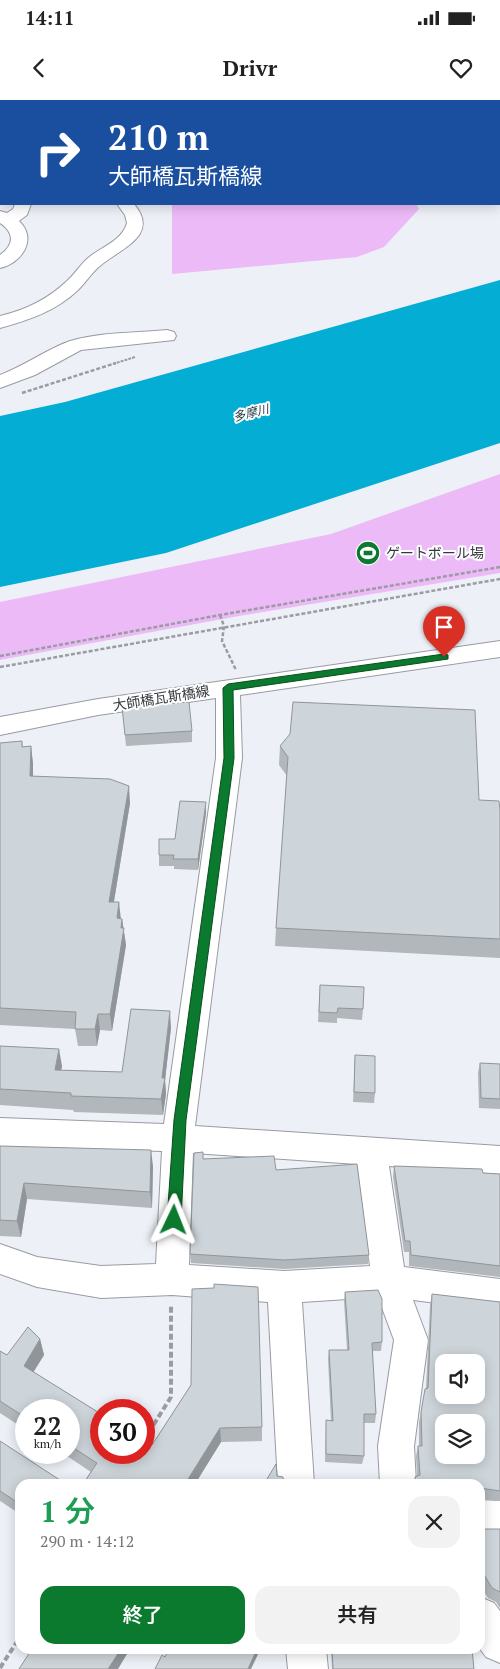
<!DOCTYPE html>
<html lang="ja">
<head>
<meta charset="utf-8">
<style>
  body { margin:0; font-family:"PT Serif","Noto Sans JP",serif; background:#f2f2f2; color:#222; height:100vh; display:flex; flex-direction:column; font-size:19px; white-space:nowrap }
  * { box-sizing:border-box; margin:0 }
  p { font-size:16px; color:#767676 }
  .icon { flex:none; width:28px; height:28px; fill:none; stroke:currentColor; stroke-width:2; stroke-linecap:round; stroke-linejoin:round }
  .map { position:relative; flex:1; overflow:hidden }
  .details { position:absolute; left:15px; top:1379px; width:470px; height:175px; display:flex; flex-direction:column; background:#fff; border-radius:15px; box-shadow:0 2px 12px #0003 }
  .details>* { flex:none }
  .banner { position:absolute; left:0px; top:0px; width:500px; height:105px; box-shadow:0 2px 12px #0003; background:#1a4fa0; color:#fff; overflow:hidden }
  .fabs { position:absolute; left:435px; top:1254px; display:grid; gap:10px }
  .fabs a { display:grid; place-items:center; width:50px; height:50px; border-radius:10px; background:#fff; box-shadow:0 2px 12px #0003; font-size:25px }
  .speed { position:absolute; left:15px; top:1299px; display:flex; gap:10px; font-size:25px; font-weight:700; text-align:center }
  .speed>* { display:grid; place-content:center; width:65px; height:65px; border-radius:50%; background:#fff; box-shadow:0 2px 12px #0003; line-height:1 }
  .speed small { font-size:12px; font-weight:400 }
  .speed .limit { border:8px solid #d22; background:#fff; color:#111 }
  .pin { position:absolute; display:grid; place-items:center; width:42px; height:42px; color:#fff; margin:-51px -21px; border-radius:50% 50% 50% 0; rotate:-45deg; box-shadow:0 0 5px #0007 }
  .pin .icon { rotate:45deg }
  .me { position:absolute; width:55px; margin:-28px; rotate:2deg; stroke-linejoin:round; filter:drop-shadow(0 0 4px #0008) }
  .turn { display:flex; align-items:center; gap:18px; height:105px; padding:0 25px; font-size:22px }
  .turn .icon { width:65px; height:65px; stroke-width:2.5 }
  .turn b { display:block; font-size:35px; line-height:42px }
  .round { display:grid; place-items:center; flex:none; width:52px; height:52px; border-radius:15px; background:#f2f2f2 }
  .headline { display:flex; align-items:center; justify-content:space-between; height:85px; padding:0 25px }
  h1 { font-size:30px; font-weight:600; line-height:38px; color:#1e9e55 }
  .cta { display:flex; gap:10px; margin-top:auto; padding:10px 25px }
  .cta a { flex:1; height:58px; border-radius:15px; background:#0b792e; color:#fff; font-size:20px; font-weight:600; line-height:58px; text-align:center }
  .cta a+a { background:#f2f2f2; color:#222 }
  .status { display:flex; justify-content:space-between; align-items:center; height:35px; padding:0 25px; background:#fff; direction:ltr }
  .status svg { height:14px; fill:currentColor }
  header { display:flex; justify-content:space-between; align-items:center; height:65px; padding:0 25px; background:#fff; font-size:22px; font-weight:600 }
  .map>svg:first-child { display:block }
  .green { fill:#ecbaf7 }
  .water { fill:#03add3 }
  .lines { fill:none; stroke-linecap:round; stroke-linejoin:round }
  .minor-casing { stroke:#999ba2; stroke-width:2 }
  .major-casing { stroke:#cfcfd0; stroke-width:2 }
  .path-far2 { stroke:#9b9ca2; stroke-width:2; stroke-dasharray:3 1; stroke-linecap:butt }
  .path-far1 { stroke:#9b9ca2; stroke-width:2.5; stroke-dasharray:4 2; stroke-linecap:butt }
  .path { stroke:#9b9ca2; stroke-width:4; stroke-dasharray:6 3; stroke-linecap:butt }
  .minor { fill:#fff; fill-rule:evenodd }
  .major { fill:#d7ccf9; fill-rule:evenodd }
  .wall { fill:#b1b7bb }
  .shaded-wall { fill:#909599 }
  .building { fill:#ced5da; stroke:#909599; fill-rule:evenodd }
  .route { fill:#0b792e; stroke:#074f1e }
  .labels { text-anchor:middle; stroke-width:4; stroke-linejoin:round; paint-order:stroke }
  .far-water-label { font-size:12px; font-style:italic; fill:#1e343c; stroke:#fdfeff }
  .poi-label { font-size:14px; fill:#36373a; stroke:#fdfeff; text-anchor:start }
  .street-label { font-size:14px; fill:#36373a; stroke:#fdfeff }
</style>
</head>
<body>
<div class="status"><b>14:11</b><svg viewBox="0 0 49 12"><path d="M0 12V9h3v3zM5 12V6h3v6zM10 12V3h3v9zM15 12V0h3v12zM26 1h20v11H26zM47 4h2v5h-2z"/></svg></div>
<header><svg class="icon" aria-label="back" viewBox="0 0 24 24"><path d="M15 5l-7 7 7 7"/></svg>Drivr<svg class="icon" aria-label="heart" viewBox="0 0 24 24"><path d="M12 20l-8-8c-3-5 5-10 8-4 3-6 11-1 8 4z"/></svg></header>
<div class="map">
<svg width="500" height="1569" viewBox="0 0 500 1569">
  <rect width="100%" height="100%" fill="#eef0f8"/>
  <!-- green -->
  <path class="green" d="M172,104H416L419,109L384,147L357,157L172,174Z
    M500,374V473L239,516L0,560V502L331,434Z"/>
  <!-- water -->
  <path class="water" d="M500,180V343L166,453L0,487V316L65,302Z"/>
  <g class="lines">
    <!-- minor casing -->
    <g class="minor-casing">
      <path id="minor" d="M444,0H460L461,1H445Z
        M0,34H1V44H0Z
        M499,38H500V48H499Z
        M0,76H1V86H0Z
        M15,104H31L27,115L19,121C38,139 22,163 0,168V155C14,145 15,133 0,123V111L7,113L13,109Z
        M117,104H134C160,135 122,148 101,165C92,172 86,182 78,190C56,211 29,220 0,228V216C26,210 48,199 67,181C75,174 80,165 88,158C101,147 122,141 127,123L125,115Z
        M167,230L174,232L176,236L174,240L81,250L35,275L0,288V275C24,266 47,249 70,241C101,232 135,233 167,230Z
        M500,541V557L240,595L242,658L195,1026L500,1046V1074L389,1066L404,1167L500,1179V1211L413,1200L428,1240L414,1346L416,1384H380L378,1346L394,1240L378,1197L302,1202L314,1384H278L268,1202L172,1195L101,1198L37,1187L0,1174V1144L37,1157L101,1166L156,1164L162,1051L0,1046V1018L164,1024L216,658V598L98,615L0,635V617L98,599ZM193,1053L357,1064L370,1166L284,1171L189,1165Z
        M480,1400L500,1401V1439L480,1438Z
        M480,1497L494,1503L500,1511V1563L486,1557L480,1549Z
        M286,1549H326L328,1569H288Z"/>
    </g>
    <!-- major casing -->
    <g class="major-casing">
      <path id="major" d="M499,3H500V13H499Z
        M0,39H1V49H0Z"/>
    </g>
    <!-- path-far2 -->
    <path class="path-far2" d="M113,264L135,257"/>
    <!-- path-far1 -->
    <path class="path-far1" d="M22,293L116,263
      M220,515L224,526L222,541L236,570
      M0,556L220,515L500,467
      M0,567L500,479"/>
    <!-- path -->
    <path class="path" d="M144,1340L171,1297V1205
      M0,1568L20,1537"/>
    <!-- minor -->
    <use href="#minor" class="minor"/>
    <!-- major -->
    <use href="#major" class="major"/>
  </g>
  <!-- wall -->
  <path class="wall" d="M466,0H500V2L499,1H468Z
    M122,607L192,631V642L126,646Z
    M22,641L23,647L31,646L33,664V676L130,703L114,802L121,819H122L126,845L112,931L100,930L97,946H78L75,929L0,925V643Z
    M280,646L479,700L500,710V858L275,846L276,828L287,676L279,665Z
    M206,713L198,770L174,769V766H159V755L175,739Z
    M320,885L363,909L362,920L337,918V923L318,922Z
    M171,928L165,980L166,994L163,1015L74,1012L73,1010L0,1005V946L62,966L61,970L122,972Z
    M355,955L375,993L374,1003L353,1002Z
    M480,963L500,964V1009L479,1008L478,973Z
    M0,1046L153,1066L152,1108L27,1099L21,1137L0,1136Z
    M203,1059L276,1070L369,1155L368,1164L284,1169L191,1163L190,1154Z
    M394,1066L500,1074V1177L409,1166V1152H404L393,1077Z
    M345,1192L382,1242L381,1251H372L376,1314L375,1323H364V1356L362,1364L325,1362L326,1320L331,1321L328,1259L329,1250H347L344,1201Z
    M432,1194L500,1202V1401L480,1398V1384H414L415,1377L417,1376L416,1356L418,1346H419V1322L426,1289L430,1205Z
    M40,1239L44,1255L33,1272L152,1345L191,1285L262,1327V1341L221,1342L195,1384H83L91,1372L61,1352H69V1310H26V1330L0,1313V1251L7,1255Z
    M0,1341L20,1384V1414L0,1401Z
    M480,1416L484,1429H500V1508L496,1502L488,1498L480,1486Z
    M331,1549H472L474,1569H332Z"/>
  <!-- shaded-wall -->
  <path class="shaded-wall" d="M359,0H385L378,1H359Z
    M1,28V35L0,36V29Z
    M31,646L33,664V694L30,676Z
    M129,686L130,703L111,819L109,802Z
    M206,702V713L198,770V759Z
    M119,802L121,820L117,818Z
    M122,819L126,845L112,931L110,914Z
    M170,911L171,928L165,980L166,994L163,1015L161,999L162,978Z
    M98,914L100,930L97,946L95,929Z
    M59,949L62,966L58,986L55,970Z
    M151,1050L153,1066L152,1108L150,1092Z
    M24,1083L27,1099L21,1137L17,1121Z
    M40,1239L44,1255L28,1281L24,1266Z
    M220,1328L221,1342L195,1384H185Z
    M121,1549H130L118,1569H108Z
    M257,1549H260V1550L251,1569H248Z"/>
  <!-- building -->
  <path class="building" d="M0,0H360V1H1V15L0,14Z
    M189,602L192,631L125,635L122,607Z
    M293,602L475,610L479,700L499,701L500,710V839L276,828L288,657L280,646L290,634Z
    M22,641V647L31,646L30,676L110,679L129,686L109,802H119L117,818L122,819L121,828H124L110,914H98L95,929H75L76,912L0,908V643Z
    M180,701L206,702L198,759H173L174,755H159V739H175Z
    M320,885L364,887L363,909L338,908L337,913L319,912Z
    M131,909L170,911L162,978H165L161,999L71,996V993L0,989V946L59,949L55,970L122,972Z
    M355,955L375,956V993L354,992Z
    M480,963L500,964V999L481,998Z
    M0,1046L151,1050L150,1092L24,1083L17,1121L0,1120Z
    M203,1052V1059L274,1056L276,1070L357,1064L369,1155L284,1160L190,1154L194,1053Z
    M394,1066L482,1069L483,1073L500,1074V1166L411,1155L410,1141H405Z
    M214,1184L258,1187L262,1327L220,1328L185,1384H83L97,1363L69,1345V1310H26V1318L0,1301V1251L7,1255L28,1227L40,1239L24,1266L101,1314V1352H144V1340L152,1345L191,1285L192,1189L214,1188Z
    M378,1190L382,1199V1242L372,1243L376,1314H364V1356L326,1354V1320L333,1321L329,1250H349L345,1192Z
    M432,1194L500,1202V1391L480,1388V1384H416L415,1377L420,1375L418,1346H422L421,1312L425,1289L428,1288ZM444,1262H476V1295H444ZM444,1322H476V1355H444Z
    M0,1341L66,1384H20V1404L0,1391Z
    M276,1364L277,1376L283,1377L284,1384H264Z
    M480,1416L482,1417L484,1429H500V1492L492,1488L480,1468Z
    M32,1549H121L108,1569H19Z
    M169,1549H257L248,1569H155L162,1555L165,1557Z
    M332,1549H472L474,1569H333Z"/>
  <!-- route -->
  <path class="route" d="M444,554L448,555V559L233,590L234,658L186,1020L181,1120L179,1125L174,1127L169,1125L167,1120L174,1020L224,658L223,588L228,584Z"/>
  <!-- icons -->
  <defs>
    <g id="stadium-disc" transform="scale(1.25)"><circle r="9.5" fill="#0b792e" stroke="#fdfeff"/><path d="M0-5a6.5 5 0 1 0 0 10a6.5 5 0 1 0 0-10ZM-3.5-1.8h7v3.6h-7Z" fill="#fff"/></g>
  </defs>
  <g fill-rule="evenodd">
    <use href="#stadium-disc" x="368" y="453"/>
  </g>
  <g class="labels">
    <!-- far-water labels -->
    <g class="far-water-label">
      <text transform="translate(251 313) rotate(-14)" y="4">多摩川</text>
    </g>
    <!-- poi labels -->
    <g class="poi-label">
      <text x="386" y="458">ゲートボール場</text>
    </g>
    <!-- street labels -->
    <g class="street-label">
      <text transform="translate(161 598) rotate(-9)" y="5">大師橋瓦斯橋線</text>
    </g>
  </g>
</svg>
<div class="fabs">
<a><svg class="icon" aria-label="sound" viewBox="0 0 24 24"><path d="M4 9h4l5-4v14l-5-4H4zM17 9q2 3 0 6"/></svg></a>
<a><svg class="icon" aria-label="layers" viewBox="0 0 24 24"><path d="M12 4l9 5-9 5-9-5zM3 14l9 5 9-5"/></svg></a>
</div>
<div class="speed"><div>22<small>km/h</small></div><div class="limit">30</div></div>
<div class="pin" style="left:444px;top:557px;background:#d93025"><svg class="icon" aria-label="arrive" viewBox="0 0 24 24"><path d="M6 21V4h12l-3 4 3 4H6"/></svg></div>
<svg class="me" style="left:174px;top:1120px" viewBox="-20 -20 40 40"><path d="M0-17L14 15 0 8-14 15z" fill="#0b792e" stroke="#fff" stroke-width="4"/></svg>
<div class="banner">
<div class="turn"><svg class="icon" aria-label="right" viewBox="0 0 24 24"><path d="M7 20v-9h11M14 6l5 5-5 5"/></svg><div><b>210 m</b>大師橋瓦斯橋線</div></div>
</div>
<section class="details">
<div class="headline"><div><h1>1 分</h1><p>290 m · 14:12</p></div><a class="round"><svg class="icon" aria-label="close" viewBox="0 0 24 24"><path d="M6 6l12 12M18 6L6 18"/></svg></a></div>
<div class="cta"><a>終了</a><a>共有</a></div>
</section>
</div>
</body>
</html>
